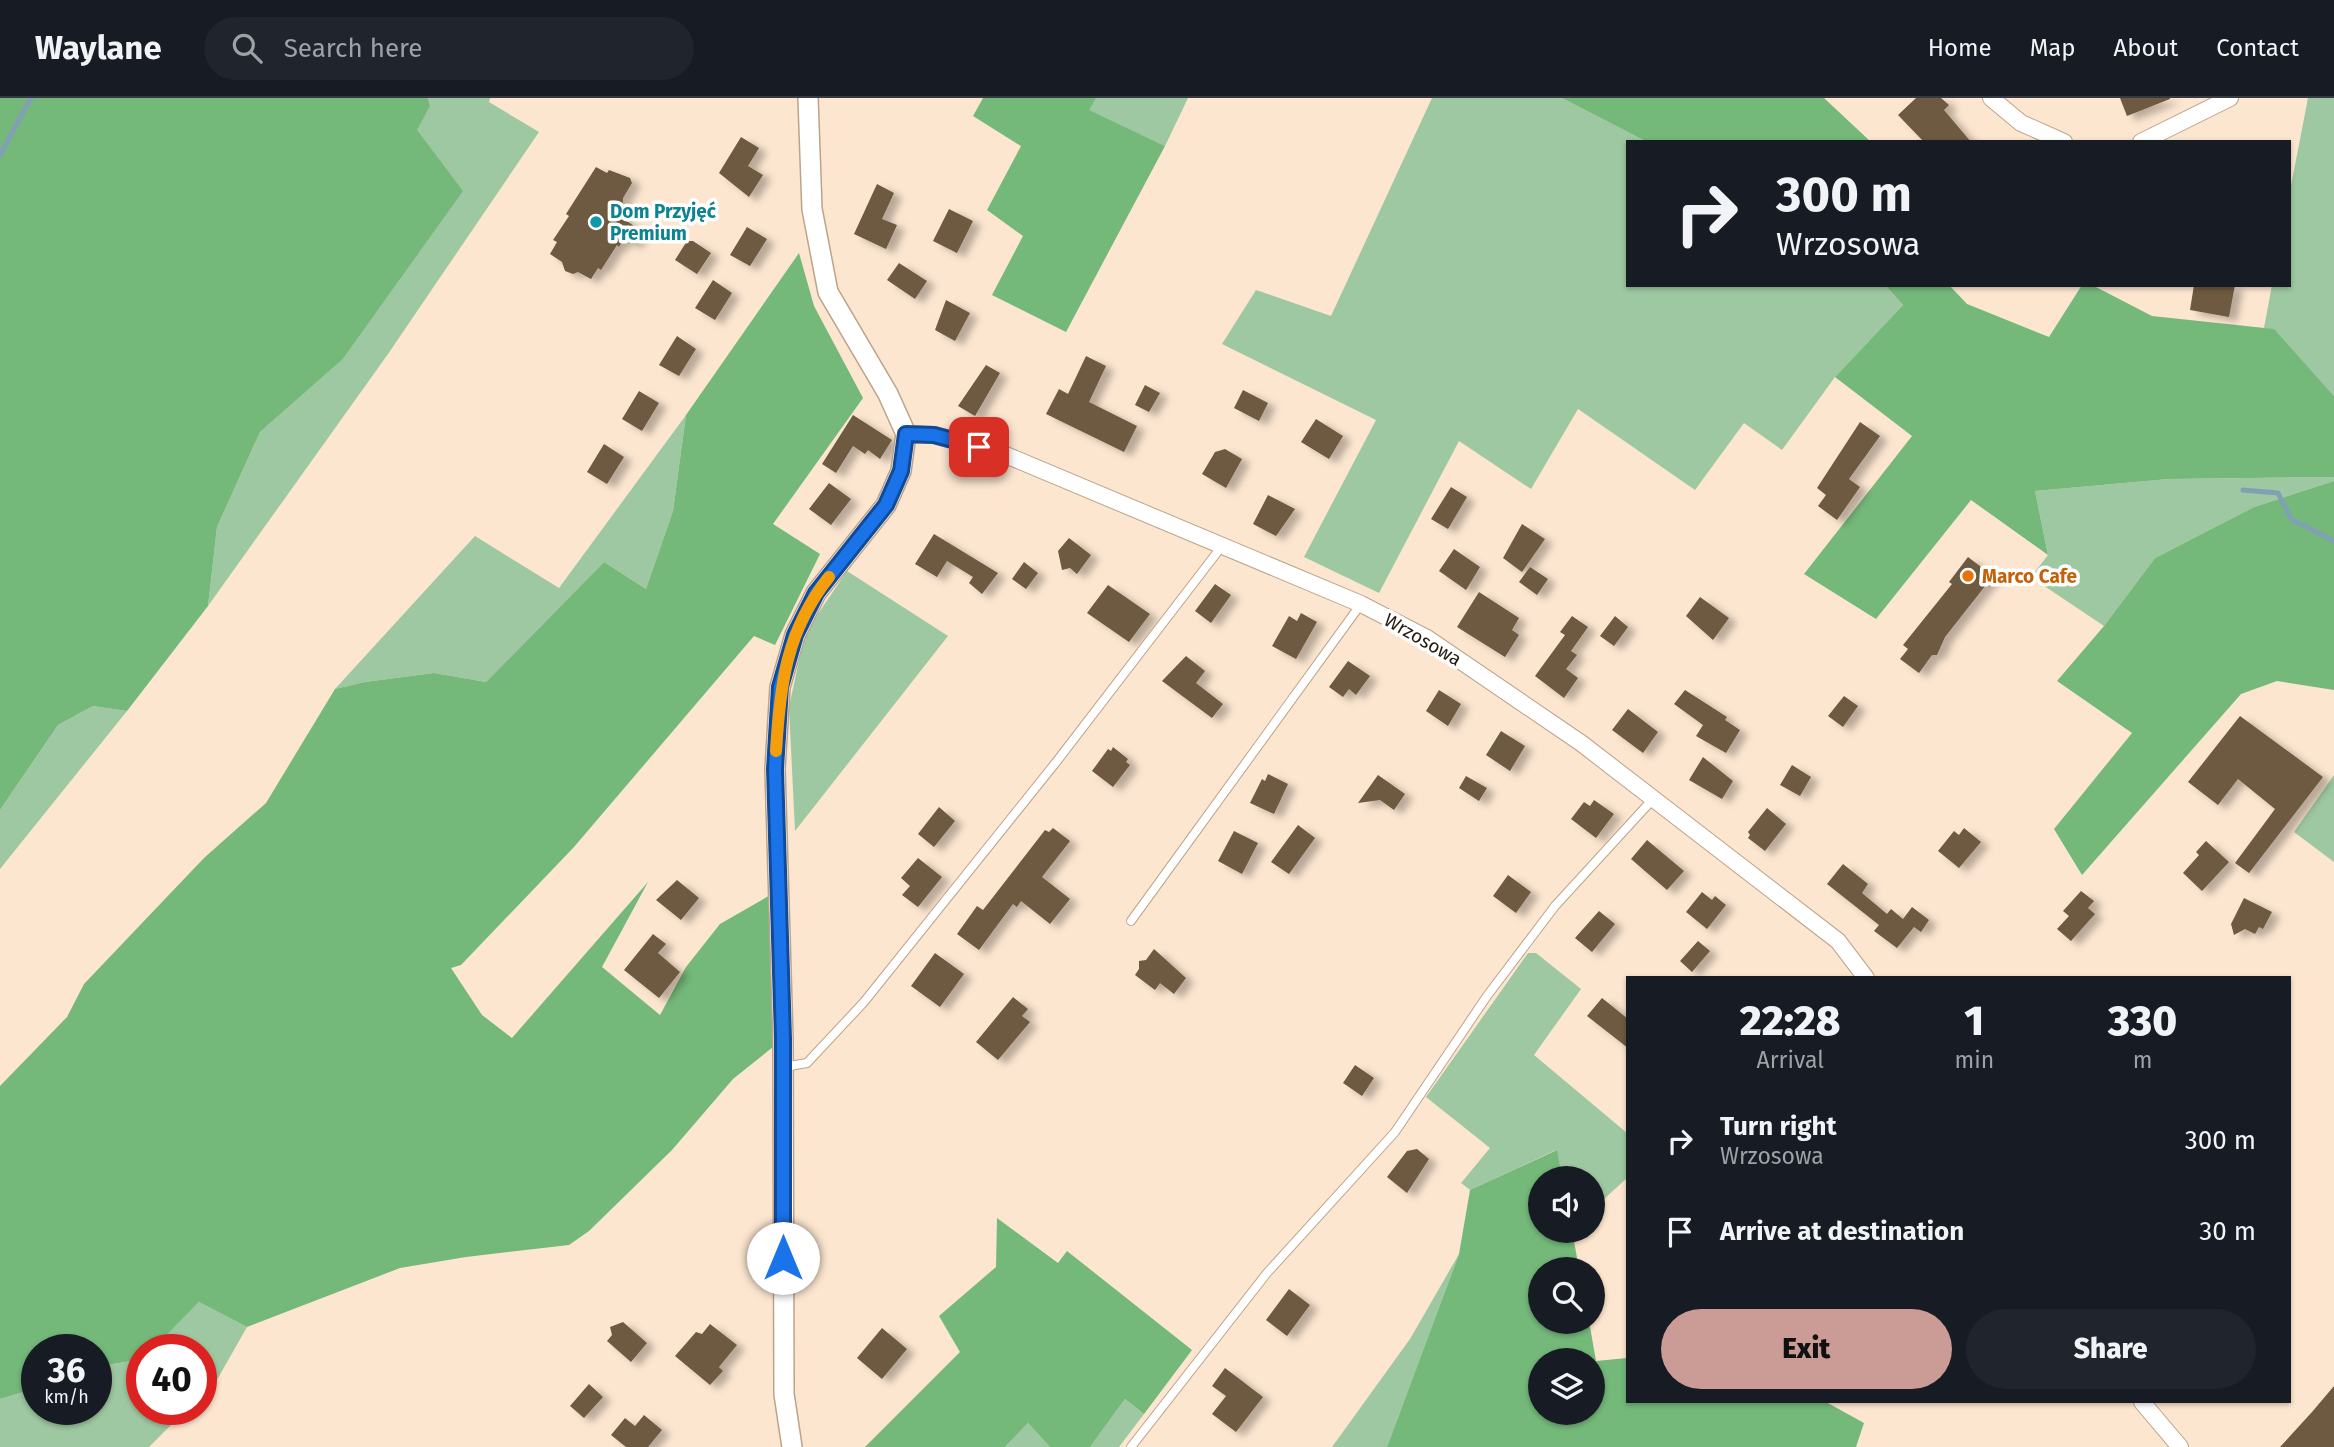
<!DOCTYPE html>
<html lang="en">
<head>
<meta charset="utf-8">
<style>
  body { margin:0; font-family:"Fira Sans",sans-serif; background:#20242c; color:#f1f3f6; height:100vh; display:flex; flex-direction:column; font-size:26px; white-space:nowrap }
  * { box-sizing:border-box; margin:0 }
  p { font-size:23px; color:#9ea1a6 }
  .icon { flex:none; width:38px; height:38px; fill:none; stroke:currentColor; stroke-width:2; stroke-linecap:round; stroke-linejoin:round }
  .map { position:relative; flex:1; overflow:hidden }
  .sheet { position:absolute; left:1626px; top:878px; width:665px; height:427px; display:flex; flex-direction:column; background:#171b24; border-radius:0px; box-shadow:0 2px 5px #0004 }
  .sheet>* { flex:none }
  .guide { position:absolute; left:1626px; top:42px; width:665px; height:147px; border-radius:0px; box-shadow:0 2px 5px #0004; background:#171b24; color:#f1f3f6; overflow:hidden }
  .controls { position:absolute; left:1528px; top:1068px; display:grid; gap:14px }
  .controls a { display:grid; place-items:center; width:77px; height:77px; border-radius:50%; background:#171b24; box-shadow:0 2px 5px #0004; font-size:35px }
  .speed { position:absolute; left:21px; top:1236px; display:flex; gap:14px; font-size:35px; font-weight:700; text-align:center }
  .speed>* { display:grid; place-content:center; width:91px; height:91px; border-radius:50%; background:#171b24; box-shadow:0 2px 5px #0004; line-height:1 }
  .speed small { font-size:18px; font-weight:400 }
  .speed .limit { border:10px solid #d22; background:#fff; color:#111 }
  .pin { position:absolute; display:grid; place-items:center; width:60px; height:60px; color:#fff; margin:-30px; border-radius:14px; box-shadow:0 4px 10px #0006 }
  .me { position:absolute; width:77px; margin:-38px; rotate:0deg; stroke-linejoin:round; filter:drop-shadow(0 0 5px #0008) }
  .turn { display:flex; align-items:center; gap:24px; height:147px; padding:0 35px; font-size:32px }
  .turn .icon { width:91px; height:91px; stroke-width:2.5 }
  .turn b { display:block; font-size:49px; line-height:60px }
  .eta { display:flex; justify-content:space-evenly; align-items:center; height:119px; text-align:center }
  .eta b { font-size:42px; font-weight:800; line-height:49px }
  .primary-button { display:flex; gap:14px; margin-top:auto; padding:14px 35px }
  .primary-button a { flex:1; height:80px; border-radius:42px; background:#ca9c95; color:#111; font-size:28px; font-weight:800; line-height:80px; text-align:center }
  .primary-button a+a { background:#20242c; color:#f1f3f6 }
  ul { padding:0; list-style:none }
  li { display:flex; align-items:center; gap:21px; height:91px; padding:0 35px }
  li div { flex:1 }
  li b { display:block; font-size:26px }
  li em { font-style:normal }
  header { display:flex; align-items:center; gap:42px; box-sizing:border-box; height:98px; padding:0 35px; background:#171b24; border-bottom:2px solid #363941 }
  header strong { font-size:33px }
  nav { display:flex; gap:38px; margin-inline-start:auto; font-size:24px }
  .search { width:490px; height:63px; background:#20242c; display:flex; align-items:center; gap:18px; box-sizing:border-box; padding:0 24px; border-radius:38px; color:#9ea1a6; font-size:26px }
  .map>svg:first-child { display:block }
  .green { fill:#9ec8a1 }
  .forest { fill:#74b87a; fill-rule:evenodd }
  .lines { fill:none; stroke-linecap:round; stroke-linejoin:round }
  .stream { stroke:#7fa1b3; stroke-width:5 }
  .building { fill:#6d5a3f; filter:url(#shadow) }
  .service-casing { stroke:#bda389; stroke-width:10 }
  .minor-casing { stroke:#bda389; stroke-width:18 }
  .tertiary-casing { stroke:#bda389; stroke-width:22 }
  .service { stroke:#fff; stroke-width:8 }
  .minor { stroke:#fff; stroke-width:16 }
  .tertiary { stroke:#fff; stroke-width:19 }
  .route-casing { stroke:#114b97; stroke-width:18 }
  .route { stroke:#1a73e8; stroke-width:12 }
  .slow { stroke:#f59e0b; stroke-width:12 }
  .culture-dot { fill:#0f9aa8; stroke:#fff; stroke-width:2.5 }
  .food-dot { fill:#e8710a; stroke:#fff; stroke-width:2.5 }
  .labels { text-anchor:middle; stroke-width:7; stroke-linejoin:round; paint-order:stroke }
  .culture-label { font-size:19px; font-weight:bold; fill:#0d838f; stroke:#fff; text-anchor:start }
  .food-label { font-size:19px; font-weight:bold; fill:#c56008; stroke:#fff; text-anchor:start }
  .street-label { font-size:19px; fill:#251b11; stroke:#fff }
</style>
</head>
<body>
<header>
<strong>Waylane</strong>
<div class="search"><svg class="icon" aria-label="search" viewBox="0 0 24 24"><circle cx="10" cy="10" r="6"/><path d="M15 15l6 6"/></svg>Search here</div>
<nav><a>Home</a><a>Map</a><a>About</a><a>Contact</a></nav>
</header>
<div class="map">
<svg width="2334" height="1349" viewBox="0 0 2334 1349">
  <defs>
    <filter id="shadow"><feDropShadow dx="8" dy="4.5" stdDeviation="3.5" flood-color="#0004"/></filter>
  </defs>
  <rect width="100%" height="100%" fill="#fce6d0"/>
  <!-- green -->
  <path class="green" d="M428,0H490L489,4L539,34L388,256L208,508L217,429L260,334L342,262L416,32L430,8Z
    M1096,0H1188L1165,48L1088,12Z
    M1432,0H1562L1647,44H1628V187H1885L1903,207L1835,279L1782,352L1744,325L1695,392L1578,311L1531,391L1459,343L1379,495L1304,459L1376,322L1222,246L1256,192L1331,218Z
    M2308,0H2334V298L2274,232L2264,230L2272,187H2289V98Z
    M686,317L673,413L646,491L604,464L486,584L434,575L365,584L335,591L475,438L559,490Z
    M2334,379V383L2254,409L2155,460L2104,528L2031,479L2048,457L2035,393L2169,381Z
    M847,473L948,538L795,733L789,609L805,535Z
    M93,608L127,613L0,771V712L58,627Z
    M2334,677V764L2294,734Z
    M1528,855H1536L1581,891L1534,957L1627,1035V1080L1593,1111L1592,1080H1562L1556,1052L1470,1092L1461,1085L1490,1050L1426,999Z
    M1459,1156L1387,1349H1332L1410,1241Z
    M199,1204L247,1229L218,1280L201,1297V1251H153Z
    M142,1261V1311H187L149,1349H0V1301L37,1290V1311H96V1269Z
    M1125,1301L1144,1316L1119,1349H1090Z
    M1028,1325L1050,1349H1005Z"/>
  <!-- forest -->
  <path class="forest" d="M0,0H428L430,8L417,32L463,93L342,262L260,334L217,429L208,508L127,613L93,608L58,627L0,712Z
    M983,0H1096L1089,12L1165,48L1066,234L992,197L1023,138L987,112L1021,48L973,18Z
    M1562,0H1824L1871,44H1647Z
    M799,155L814,208L863,300L773,426L820,456L775,547L754,538L574,749L461,867L451,870L482,917L512,940L648,784L602,869L660,917L686,869L720,826L779,792L783,941L733,981L672,1052L589,1133L569,1147L466,1159L400,1170L247,1229L199,1204L153,1251H142V1261L96,1269V1251H37V1290L0,1301V988L67,919L84,886L204,760L266,705L335,591L365,584L434,575L486,584L604,464L646,491L673,413L686,317Z
    M1885,187H1949L1967,206L2049,239L2082,187H2092L2152,218L2274,231L2334,298V379L2169,381L2035,393L2048,457L1971,402L1876,521L1804,476L1912,338L1835,279L1903,207Z
    M2334,383V592L2277,583L2241,596L2082,777L2054,731L2132,635L2057,583L2104,528L2155,460L2254,409Z
    M1557,1052L1562,1080H1540V1132H1572L1579,1171H1540V1223H1589L1596,1263L1627,1260L1628,1304H1826L1864,1325L1856,1349H1387L1459,1156L1470,1092ZM1540,1262H1592V1314H1540Z
    M997,1120L1058,1165L1067,1153L1192,1252L1144,1316L1125,1301L1090,1349H1050L1028,1325L1005,1349H865L960,1254L939,1218L996,1169Z"/>
  <g class="lines">
    <!-- stream -->
    <path class="stream" d="M0,57L31,0
      M2243,392L2278,395L2291,421L2334,443"/>
  </g>
  <!-- building -->
  <path class="building" d="M1916,0H1941L1949,7L1944,12L1971,44H1924L1898,17Z
    M2120,0H2170V1L2127,18Z
    M741,39L759,50L748,68L763,77L749,99L719,75Z
    M596,69L607,75L609,72L630,80L632,85L623,100L622,120L642,133L634,146L624,141L619,149L617,147L601,172L598,170L591,181L578,174L573,176L565,173L562,164L550,156L557,144L553,142L569,118L566,116Z
    M877,86L894,95L882,121L897,127L886,151L854,136Z
    M949,111L973,123L957,155L933,143Z
    M747,129L767,141L750,168L730,157Z
    M687,143H693L711,155L697,176L675,162Z
    M899,165L927,183L915,201L887,182Z
    M713,182L732,195L715,222L695,210Z
    M2194,187H2235L2229,219L2190,212Z
    M946,202L970,215L955,243L935,232Z
    M677,238L696,251L679,278L659,267Z
    M1086,258L1106,268L1089,304L1137,328L1124,354L1046,316L1059,291L1068,296Z
    M986,267L1000,275L975,318L958,308Z
    M1145,287L1160,295L1149,314L1135,307Z
    M1243,292L1268,305L1259,323L1234,310Z
    M639,293L659,305L642,333L622,321Z
    M853,317L892,342L880,361L868,352L865,356L853,348L836,375L822,366Z
    M1316,321L1343,338L1329,361L1301,344Z
    M1860,324L1880,338L1849,381L1860,389L1837,422L1818,408L1826,397L1817,390Z
    M604,346L624,359L607,386L587,374Z
    M1225,351L1242,361L1226,390L1202,376L1215,354Z
    M829,385L851,401L831,427L809,411Z
    M1451,389L1467,399L1448,431L1431,421Z
    M1268,397L1295,411L1276,438L1253,426Z
    M1522,426L1545,441L1522,474L1503,460Z
    M934,436L998,475L982,496L969,485L973,479L947,463L937,479L915,466Z
    M1069,440L1091,457L1077,476L1070,470L1062,472L1058,453Z
    M1454,451L1480,469L1466,492L1439,473Z
    M1968,459L1993,478L1945,539L1937,557H1932L1919,575L1900,561L1908,551L1903,547L1952,486L1949,484Z
    M1024,464L1038,475L1026,491L1012,481Z
    M1530,469L1548,481L1537,497L1519,484Z
    M1215,486L1231,497L1211,525L1195,513Z
    M1108,487L1150,516L1129,544L1087,515Z
    M1479,494L1519,520L1512,532L1519,537L1505,559L1457,529Z
    M1700,499L1729,520L1713,542L1686,518Z
    M1301,515L1317,524L1296,561L1272,548L1289,518L1297,523Z
    M1572,518L1588,529L1571,553L1577,557L1566,571L1578,580L1564,600L1535,578L1565,537L1560,534Z
    M1615,518L1628,529L1614,548L1600,538Z
    M1186,558L1205,573L1196,585L1223,606L1212,620L1162,583Z
    M1348,563L1370,578L1356,597L1349,591L1343,599L1329,589Z
    M1439,592L1461,606L1448,628L1426,613Z
    M1685,592L1727,619L1725,622L1740,632L1726,655L1696,638L1703,627L1674,606Z
    M1844,598L1858,608L1843,629L1828,618Z
    M1628,611L1658,634L1643,655L1612,632Z
    M2240,618L2323,679L2249,775L2235,765L2275,711L2238,681L2218,707L2188,684Z
    M1501,633L1525,648L1510,673L1486,657Z
    M1113,649L1128,661L1126,664L1130,667L1113,689L1092,673L1108,651L1111,653Z
    M1703,659L1733,683L1722,701L1689,682Z
    M1792,667L1811,679L1800,698L1780,687Z
    M1268,676L1288,686L1274,716L1250,705L1262,681L1265,683Z
    M1378,677L1405,696L1394,712L1380,702L1358,705Z
    M1466,678L1487,690L1479,703L1459,690Z
    M1594,702L1614,716L1596,740L1571,721L1584,704L1590,708Z
    M939,709L955,723L934,749L918,736Z
    M1767,710L1786,726L1765,753L1748,740L1750,737L1748,734Z
    M1298,727L1315,740L1289,776L1271,764Z
    M1053,730L1070,743L1042,779L1070,801L1050,826L1021,803L1017,809L1013,806L979,852L957,836L977,808L983,812L1045,732L1049,734Z
    M1964,730L1981,744L1959,770L1938,753L1954,733L1959,737Z
    M1234,733L1258,745L1242,776L1218,763Z
    M1647,742L1684,773L1667,792L1631,761Z
    M2206,743L2229,764L2202,793L2183,775L2199,757L2196,754Z
    M918,760L942,779L918,809L902,797L910,788L901,780Z
    M1843,766L1868,786L1862,795L1887,816L1891,811L1903,821L1912,809L1929,822L1921,834L1914,829L1897,850L1874,833L1879,827L1827,786Z
    M1508,777L1531,794L1516,815L1493,798Z
    M677,782L699,800L681,822L656,802Z
    M2081,793L2094,803L2088,810L2095,816L2071,843L2057,831L2069,818L2063,813Z
    M1702,794L1712,802L1715,798L1726,807L1707,831L1686,814Z
    M2244,800L2272,814L2263,831L2259,829L2255,836L2245,831L2234,837L2231,826Z
    M1599,813L1615,826L1592,854L1575,840Z
    M653,836L666,846L658,855L680,874L659,900L624,872Z
    M1698,843L1710,853L1692,874L1680,863Z
    M1154,851L1186,880L1174,896L1160,885L1155,892L1135,877L1139,871V863L1146,862Z
    M935,855L964,876L940,909L911,888Z
    M1013,899L1028,911L1022,918L1030,924L998,962L976,944Z
    M1602,900L1628,921V950L1587,918Z
    M1355,967L1374,980L1362,998L1343,985Z
    M1417,1051L1429,1061L1407,1095L1387,1079L1407,1053Z
    M1289,1191L1310,1207L1287,1238L1266,1222Z
    M623,1224L647,1245L631,1264L607,1243L612,1237L610,1229Z
    M710,1226L737,1247L719,1269L723,1273L710,1287L675,1258L696,1234L702,1236Z
    M882,1230L907,1251L882,1281L857,1260Z
    M1225,1270L1263,1299L1236,1334L1212,1316L1226,1298L1212,1288Z
    M589,1286L603,1299L584,1320L570,1308Z
    M2334,1288V1349H2280L2312,1314Z
    M644,1317L662,1332L648,1349H626L611,1337L625,1320L635,1328Z"/>
  <g class="lines">
    <!-- service casing -->
    <g class="service-casing">
      <path id="service" d="M1131,823L1361,506
        M784,969L807,965L864,904L1057,663L1222,448
        M1131,1349L1267,1175L1395,1034L1487,898L1555,808L1653,701"/>
    </g>
    <!-- minor casing -->
    <g class="minor-casing">
      <path id="minor" d="M1991,0L2021,25L2064,44
        M2141,44L2230,0
        M906,336L934,337L1001,355L1361,506L1427,540L1581,645L1838,843L1866,880
        M2142,1304L2180,1349"/>
    </g>
    <!-- tertiary casing -->
    <g class="tertiary-casing">
      <path id="tertiary" d="M792,1349L784,1296L783,941L775,671L780,589L795,537L816,495L886,407L901,373L906,336L888,296L828,194L812,111L808,0"/>
    </g>
    <!-- service -->
    <use href="#service" class="service"/>
    <!-- minor -->
    <use href="#minor" class="minor"/>
    <!-- tertiary -->
    <use href="#tertiary" class="tertiary"/>
  </g>
  <g class="lines">
    <!-- route casing -->
    <g class="route-casing">
      <path id="route" d="M783,1160V941L775,671L780,589L795,537L816,495L886,407L901,373L906,336L934,337L979,349"/>
    </g>
    <!-- route -->
    <use href="#route" class="route"/>
    <!-- slow -->
    <path class="slow" d="M776,653C780,587 786,533 829,479"/>
  </g>
  <!-- markers -->
  <circle class="culture-dot" cx="596" cy="124" r="7"/>
  <circle class="food-dot" cx="1968" cy="478" r="7"/>
  <g class="labels">
    <!-- culture labels -->
    <g class="culture-label">
      <text x="610" y="120">Dom Przyjęć<tspan x="610" dy="22">Premium</tspan></text>
    </g>
    <!-- food labels -->
    <g class="food-label">
      <text x="1982" y="485">Marco Cafe</text>
    </g>
    <!-- street labels -->
    <g class="street-label">
      <text transform="translate(1423 541) rotate(30)" y="7">Wrzosowa</text>
    </g>
  </g>
</svg>
<div class="controls">
<a><svg class="icon" aria-label="sound" viewBox="0 0 24 24"><path d="M4 9h4l5-4v14l-5-4H4zM17 9q2 3 0 6"/></svg></a>
<a><svg class="icon" aria-label="search" viewBox="0 0 24 24"><circle cx="10" cy="10" r="6"/><path d="M15 15l6 6"/></svg></a>
<a><svg class="icon" aria-label="layers" viewBox="0 0 24 24"><path d="M12 4l9 5-9 5-9-5zM3 14l9 5 9-5"/></svg></a>
</div>
<div class="speed"><div>36<small>km/h</small></div><div class="limit">40</div></div>
<div class="pin" style="left:979px;top:349px;background:#d93025"><svg class="icon" aria-label="arrive" viewBox="0 0 24 24"><path d="M6 21V4h12l-3 4 3 4H6"/></svg></div>
<svg class="me" style="left:783px;top:1160px" viewBox="-20 -20 40 40"><circle r="19" fill="#fff"/><path d="M0-13L10 11 0 6-10 11z" fill="#1a73e8"/></svg>
<div class="guide">
<div class="turn"><svg class="icon" aria-label="right" viewBox="0 0 24 24"><path d="M7 20v-9h11M14 6l5 5-5 5"/></svg><div><b>300 m</b>Wrzosowa</div></div>
</div>
<section class="sheet">
<div class="eta">
<div><b>22:28</b><p>Arrival</p></div>
<div><b>1</b><p>min</p></div>
<div><b>330</b><p>m</p></div>
</div>
<ul>
<li><svg class="icon" aria-label="right" viewBox="0 0 24 24"><path d="M7 20v-9h11M14 6l5 5-5 5"/></svg><div><b>Turn right</b><p>Wrzosowa</p></div><em>300 m</em></li>
<li><svg class="icon" aria-label="arrive" viewBox="0 0 24 24"><path d="M6 21V4h12l-3 4 3 4H6"/></svg><div><b>Arrive at destination</b></div><em>30 m</em></li>
</ul>
<div class="primary-button"><a>Exit</a><a>Share</a></div>
</section>
</div>
</body>
</html>
